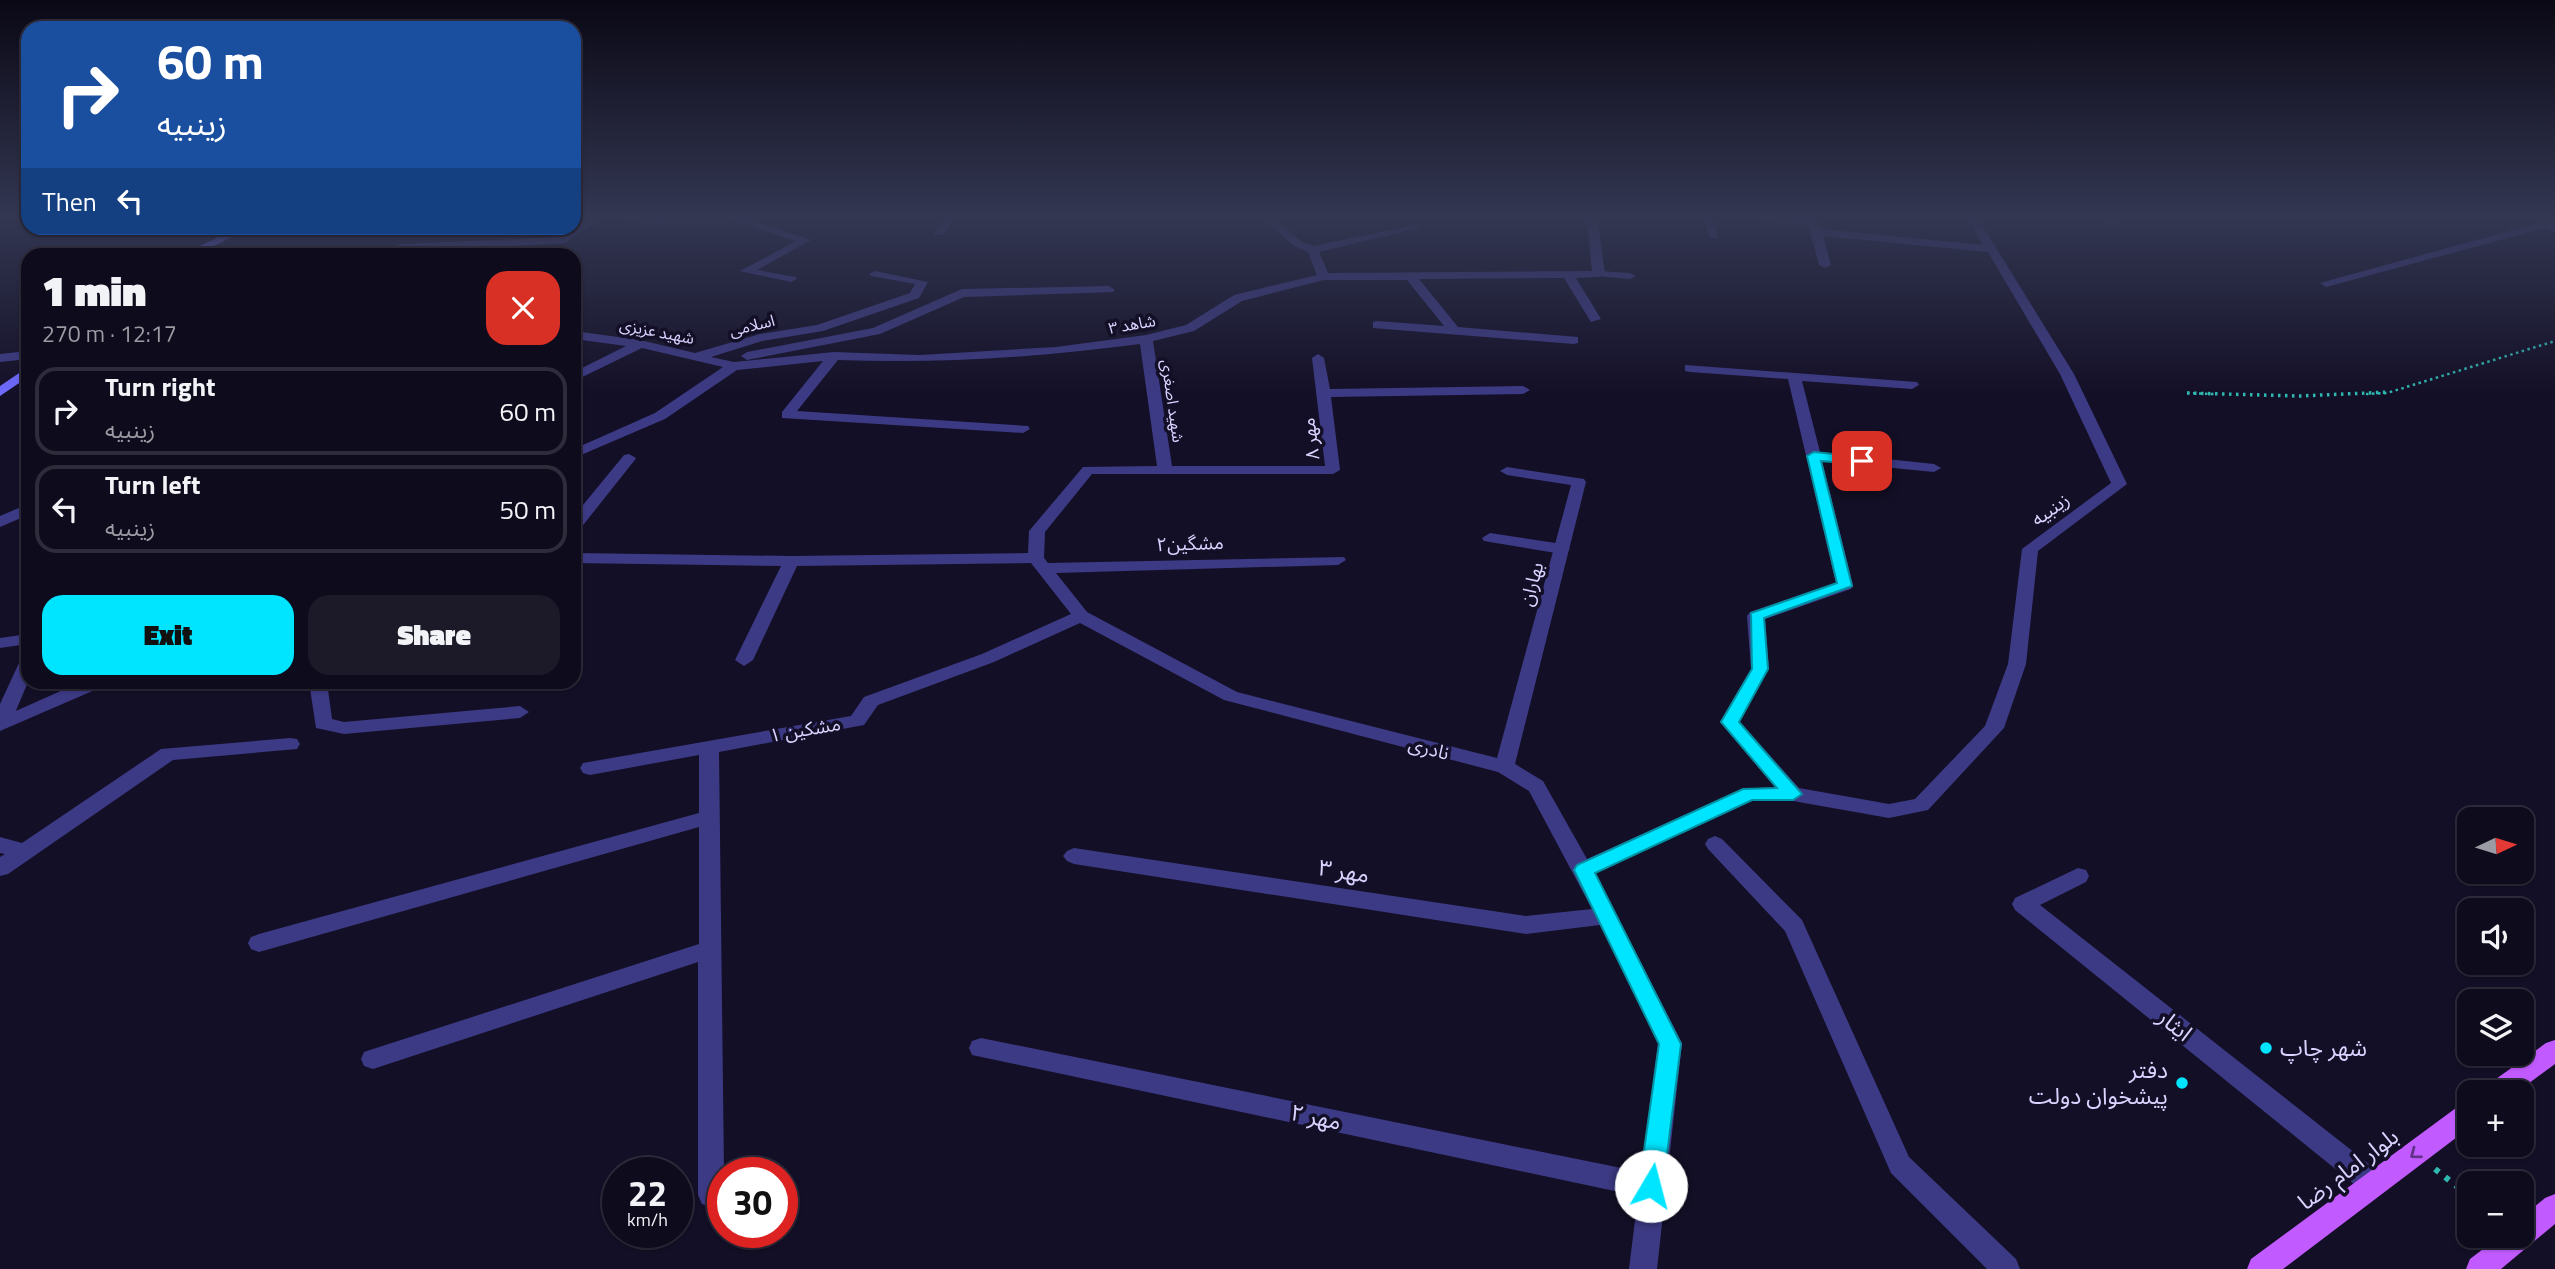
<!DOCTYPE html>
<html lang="en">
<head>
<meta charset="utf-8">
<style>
  body { margin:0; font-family:"Titillium Web","Noto Sans Arabic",sans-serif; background:#1c1929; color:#f1f3f6; height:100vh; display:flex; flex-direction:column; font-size:26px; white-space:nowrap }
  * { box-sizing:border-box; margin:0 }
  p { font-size:23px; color:#9b9ba3 }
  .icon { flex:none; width:38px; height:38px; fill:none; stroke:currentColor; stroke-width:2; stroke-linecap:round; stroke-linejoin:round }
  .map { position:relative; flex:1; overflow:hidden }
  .drawer { position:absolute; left:21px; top:248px; width:560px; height:441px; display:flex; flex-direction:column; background:#0e0b1c; border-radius:21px; box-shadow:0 2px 5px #0004,0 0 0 2px #2e2b3b }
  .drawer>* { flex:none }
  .hud { position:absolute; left:21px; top:21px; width:560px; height:214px; border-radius:21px; box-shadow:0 2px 5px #0004,0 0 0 2px #2e2b3b; background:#1a4fa0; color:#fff; overflow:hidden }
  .needle { width:46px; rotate:86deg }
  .fabs { position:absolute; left:2457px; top:807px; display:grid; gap:14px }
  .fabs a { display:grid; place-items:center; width:77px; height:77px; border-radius:14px; background:#0e0b1c; box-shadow:0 2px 5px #0004,0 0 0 2px #2e2b3b; font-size:35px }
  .speed { position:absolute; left:602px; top:1157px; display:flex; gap:14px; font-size:35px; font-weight:700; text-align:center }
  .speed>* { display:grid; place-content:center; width:91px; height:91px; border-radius:50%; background:#0e0b1c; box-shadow:0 2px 5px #0004,0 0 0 2px #2e2b3b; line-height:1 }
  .speed small { font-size:18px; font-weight:400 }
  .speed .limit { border:10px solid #d22; background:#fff; color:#111 }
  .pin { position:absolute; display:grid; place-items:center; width:60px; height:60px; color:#fff; margin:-30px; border-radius:14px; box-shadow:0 4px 10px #0006 }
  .me { position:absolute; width:77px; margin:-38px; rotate:8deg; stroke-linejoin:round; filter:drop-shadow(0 0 5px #0008) }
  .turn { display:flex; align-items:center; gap:24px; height:147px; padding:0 21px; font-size:32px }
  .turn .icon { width:91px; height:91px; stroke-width:2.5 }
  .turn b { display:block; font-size:49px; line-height:60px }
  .then { display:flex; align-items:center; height:66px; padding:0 21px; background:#0003; gap:14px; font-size:26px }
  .round { display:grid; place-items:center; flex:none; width:74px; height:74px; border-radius:21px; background:#1c1929 }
  .summary { display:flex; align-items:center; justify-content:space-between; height:119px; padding:0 21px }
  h1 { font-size:42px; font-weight:800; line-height:52px }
  .action { display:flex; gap:14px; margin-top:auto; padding:14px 21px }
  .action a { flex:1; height:80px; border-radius:21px; background:#00e5ff; color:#111; font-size:28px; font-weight:800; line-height:80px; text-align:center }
  .action a+a { background:#1c1929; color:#f1f3f6 }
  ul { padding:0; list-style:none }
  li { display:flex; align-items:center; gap:21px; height:88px; margin:0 14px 10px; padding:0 7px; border:4px solid #2e2b3b; border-radius:21px }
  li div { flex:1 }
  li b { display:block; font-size:26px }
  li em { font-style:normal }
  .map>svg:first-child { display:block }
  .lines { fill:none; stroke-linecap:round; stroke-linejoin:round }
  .path-far2 { stroke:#2fb8b0; stroke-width:2.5; stroke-dasharray:2.5 3.5; stroke-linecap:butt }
  .path-far1 { stroke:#2fb8b0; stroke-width:3.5; stroke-dasharray:2.5 4.5; stroke-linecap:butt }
  .path { stroke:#2fb8b0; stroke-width:6; stroke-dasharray:5 8; stroke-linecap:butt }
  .lane { fill:#3d3a85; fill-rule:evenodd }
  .street { fill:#3d3a85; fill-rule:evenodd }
  .secondary { fill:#6f6bff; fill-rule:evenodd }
  .primary { fill:#c25bff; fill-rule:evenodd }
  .oneway { stroke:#623188 }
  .route { fill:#00e5ff; stroke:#0095a6; stroke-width:2 }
  .poi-dot { fill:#00e5ff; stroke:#130f26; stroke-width:2.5 }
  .labels { text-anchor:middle; stroke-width:7; stroke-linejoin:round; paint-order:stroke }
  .far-street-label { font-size:16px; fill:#d9d4ff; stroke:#130f26 }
  .street-label { font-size:19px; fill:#d9d4ff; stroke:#130f26 }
  .near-street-label { font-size:23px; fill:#d9d4ff; stroke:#130f26 }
  .near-poi-label { font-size:23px; fill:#d9d4ff; stroke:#130f26; text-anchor:start }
</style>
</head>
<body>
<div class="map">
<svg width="2555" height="1269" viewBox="0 0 2555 1269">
  <rect width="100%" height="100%" fill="#130f26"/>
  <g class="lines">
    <!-- path-far2 -->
    <path class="path-far2" d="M2187,393L2214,394
      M2366,394L2387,393L2555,341"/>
    <!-- path-far1 -->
    <path class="path-far1" d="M2187,393L2299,396L2390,392"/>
    <!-- path -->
    <path class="path" d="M2435,1169L2469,1196"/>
    <!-- lane -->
    <path class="lane" d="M945,217H955L943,235H935L934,233Z
      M1599,271L1630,273L1636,276L1630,279L1595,276L1593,274Z
      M1490,533L1562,544L1570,549L1562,554L1484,541L1482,538Z
      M28,634V644L0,648V638Z
      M28,657V682L10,725L0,731V704L19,663Z
      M309,682H327L332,719L344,722L520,706L529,712L520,718L344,734L316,728Z"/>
    <!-- street -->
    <path class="street" d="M591,217H603L565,243L340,256L404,244L562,237Z
      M605,217L690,220L751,217L749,219L811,240L757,270L795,277L797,279L791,282L740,271L796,241L734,221L690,226L610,220Z
      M1262,217H1273L1302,242L1314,246L1418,224L1423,227L1319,252L1328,273L1592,271L1588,230L1584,217H1594L1599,230L1605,274L1599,277L1576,278L1601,319L1591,322L1564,278L1419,279L1458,327L1578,337V343L1574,344L1373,328V322L1377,321L1444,326L1407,280H1324L1242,301L1194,331L1153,341L1172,466H1325L1312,358L1318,354L1324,358L1330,389L1523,386L1530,390L1523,394L1331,397L1340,470L1333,474H1092L1045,532L1044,558L1048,563L1344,557L1346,560L1338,565L1056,573L1087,612L1237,692L1497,758L1571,485L1507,475L1500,471L1507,467L1584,479L1586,482L1515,764L1543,781L1587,859L1742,789L1775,787L1720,722L1751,669L1747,616L1750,612L1836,583L1788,379L1690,372L1685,371V365L1917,382L1919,385L1912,389L1802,381L1820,452L1934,464L1941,468L1934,472L1822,461L1853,585L1851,589L1765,619L1769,669L1739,721L1799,788L1889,804L1915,799L1985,726L2008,664L2022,549L2111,483L2060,374L1988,252L1823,236L1831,265L1825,268L1819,265L1808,224L1744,220L1739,217L1813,218L1818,221L1821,229L1983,245L1967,217H1977L2074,374L2127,484L2038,551L2026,664L2004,728L1928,810L1889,818L1793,801H1752L1595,873L1682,1043L1657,1269H1629L1638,1196L972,1055L969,1048L972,1041L981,1038L1641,1172L1658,1043L1600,925L1526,934L1074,864L1067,861L1063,856L1067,851L1074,848L1526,916L1592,909L1529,791L1498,772L1224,700L1080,623L994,662L878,705L864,725L719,752L724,1172L720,1204L711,1207L702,1204L698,1195V962L373,1069L364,1066L361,1059L364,1052L373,1049L699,944V827L259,952L251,949L248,943L251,937L259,934L699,813V755L590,775L583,773L580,768L583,763L851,716L864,697L982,654L1071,614L1031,563L797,566L753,660L744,666L735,660L781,566L574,563V553L791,556L1028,553L1029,531L1083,467L1157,466L1140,344C1039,357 940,364 838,360L797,411L1028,426L1030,429L1023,433L782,418V412L823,361L737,370L665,419L574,458V449L655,413L723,367L642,348L574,381V372L626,346L574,339V331L640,340L695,353L760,334L817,325L910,293L915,284L871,276L869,274L875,271L928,282L919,298L823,331L762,341L711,357L734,362L834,352L920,355L1056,347L1146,335L1186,325L1234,295L1317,275L1308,252L1294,246Z
      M1703,217H1713L1718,238H1710Z
      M2083,217H2111L2122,221L2117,224Z
      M2546,221L2555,225V232L2545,228L2326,287L2320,283Z
      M1109,286L1115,290L1113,292L964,297L880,334L747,360L741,356L747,352L873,328L962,289Z
      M28,351V359L0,362V354Z
      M629,454L636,458L634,461L580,529L574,531V516L624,455Z
      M28,504V515L0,527V516Z
      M81,682H107L104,686L0,731V718Z
      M290,738L297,739L300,744L297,749L173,760L8,874L0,876V857L5,854L0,853V837L22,843L161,749Z
      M1715,836L1722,839L1802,920L1909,1157L2016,1259L2020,1269H1987L1891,1173L1785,931L1708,849L1705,844L1708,839Z
      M2078,868L2086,870L2089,876L2086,882L2040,905L2383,1175L2387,1184L2383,1193L2374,1196L2365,1193L2015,910L2012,904L2015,898Z"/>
    <!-- secondary -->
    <path class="secondary" d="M237,228H250L194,256H179Z
      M28,367V377L0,396V386Z"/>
    <!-- primary -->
    <path class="primary" d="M2555,1040V1064L2517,1092H2485L2489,1084L2546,1043Z
      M2469,1102V1128L2283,1269H2247L2251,1259L2460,1105Z
      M2555,1194V1224L2501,1269H2466L2470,1259L2500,1236H2522V1217L2545,1198Z"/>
  </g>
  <!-- one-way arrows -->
  <defs><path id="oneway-chevron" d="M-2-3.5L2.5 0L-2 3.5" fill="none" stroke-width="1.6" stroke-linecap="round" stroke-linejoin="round" transform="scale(1.75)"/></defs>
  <use class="oneway" href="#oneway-chevron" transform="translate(2415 1154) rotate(143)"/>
  <!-- sky -->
  <linearGradient id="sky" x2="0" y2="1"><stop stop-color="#0a0815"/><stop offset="0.55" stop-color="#333752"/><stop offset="1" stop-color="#333752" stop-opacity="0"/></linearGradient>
  <rect width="2555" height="395" fill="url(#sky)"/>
  <!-- route -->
  <path class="route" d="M1814,452L1862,457L1868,461L1862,465L1821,461L1852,586L1764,618L1768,669L1739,722L1802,794L1793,800H1752L1595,873L1681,1044L1663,1186L1660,1194L1651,1197L1643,1194L1639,1186L1659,1044L1574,870L1577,865L1743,789L1777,788L1721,722L1752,669L1751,613L1837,583L1807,456Z"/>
  <!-- markers -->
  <g class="poi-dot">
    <circle cx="2266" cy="1048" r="7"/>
    <circle cx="2182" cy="1083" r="7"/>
  </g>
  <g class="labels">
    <!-- far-street labels -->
    <g class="far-street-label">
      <text transform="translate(1132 324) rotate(-10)" y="6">شاهد ۳</text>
      <text transform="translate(752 325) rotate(-14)" y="6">اسلامی</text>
      <text transform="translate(657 331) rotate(11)" y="6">شهید عزیزی</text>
      <text transform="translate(1173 401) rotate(82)" y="6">شهید اصغری</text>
    </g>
    <!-- street labels -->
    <g class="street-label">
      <text transform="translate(1310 439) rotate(-97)" y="7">مهر ۸</text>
      <text transform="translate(2050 509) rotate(-36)" y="7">زینبیه</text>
      <text transform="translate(1190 543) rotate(-2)" y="7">مشگین۲</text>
      <text transform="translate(1531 584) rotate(-75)" y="7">بهاران</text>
      <text transform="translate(805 729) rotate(-10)" y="7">مشکین ۱</text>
      <text transform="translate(1429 748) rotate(15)" y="7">نادری</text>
    </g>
    <!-- near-street labels -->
    <g class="near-street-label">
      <text transform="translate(1344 871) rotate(9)" y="8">مهر ۳</text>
      <text transform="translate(2175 1025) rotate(39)" y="8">ایثار</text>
      <text transform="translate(1316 1117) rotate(12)" y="8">مهر ۲</text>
      <text transform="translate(2348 1169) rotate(-37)" y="8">بلوار امام رضا</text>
    </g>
    <!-- near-poi labels -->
    <g class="near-poi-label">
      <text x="2280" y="1056">شهر چاپ</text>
      <text x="2168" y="1078" text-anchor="end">دفتر<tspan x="2168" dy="26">پیشخوان دولت</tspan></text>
    </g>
  </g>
</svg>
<div class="fabs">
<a><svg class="needle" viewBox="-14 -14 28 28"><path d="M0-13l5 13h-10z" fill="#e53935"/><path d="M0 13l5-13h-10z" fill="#9b9ba3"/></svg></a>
<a><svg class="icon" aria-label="sound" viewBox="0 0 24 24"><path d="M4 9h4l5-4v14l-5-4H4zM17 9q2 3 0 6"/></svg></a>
<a><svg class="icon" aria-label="layers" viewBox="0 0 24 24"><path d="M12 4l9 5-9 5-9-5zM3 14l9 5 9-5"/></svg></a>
<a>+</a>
<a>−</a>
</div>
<div class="speed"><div>22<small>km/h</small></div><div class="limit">30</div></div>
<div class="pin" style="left:1862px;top:461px;background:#d93025"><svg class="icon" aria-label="arrive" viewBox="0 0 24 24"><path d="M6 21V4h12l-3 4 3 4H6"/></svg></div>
<svg class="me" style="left:1651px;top:1186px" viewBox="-20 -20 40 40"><circle r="19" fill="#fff"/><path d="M0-13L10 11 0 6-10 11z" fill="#00e5ff"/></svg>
<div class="hud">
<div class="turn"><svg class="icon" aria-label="right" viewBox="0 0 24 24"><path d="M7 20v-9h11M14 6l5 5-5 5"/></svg><div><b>60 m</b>زینبیه</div></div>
<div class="then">Then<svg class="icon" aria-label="left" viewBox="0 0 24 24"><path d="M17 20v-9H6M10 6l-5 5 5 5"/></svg></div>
</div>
<section class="drawer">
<div class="summary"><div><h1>1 min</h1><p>270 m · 12:17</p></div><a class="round" style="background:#d93025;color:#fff"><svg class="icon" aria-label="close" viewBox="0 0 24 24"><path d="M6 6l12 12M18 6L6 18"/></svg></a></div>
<ul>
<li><svg class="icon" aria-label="right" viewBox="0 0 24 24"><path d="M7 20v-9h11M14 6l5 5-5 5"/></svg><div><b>Turn right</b><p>زینبیه</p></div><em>60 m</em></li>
<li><svg class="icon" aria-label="left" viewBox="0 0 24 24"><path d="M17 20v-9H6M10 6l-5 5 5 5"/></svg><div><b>Turn left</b><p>زینبیه</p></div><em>50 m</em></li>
</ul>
<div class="action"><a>Exit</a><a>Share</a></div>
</section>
</div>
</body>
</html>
